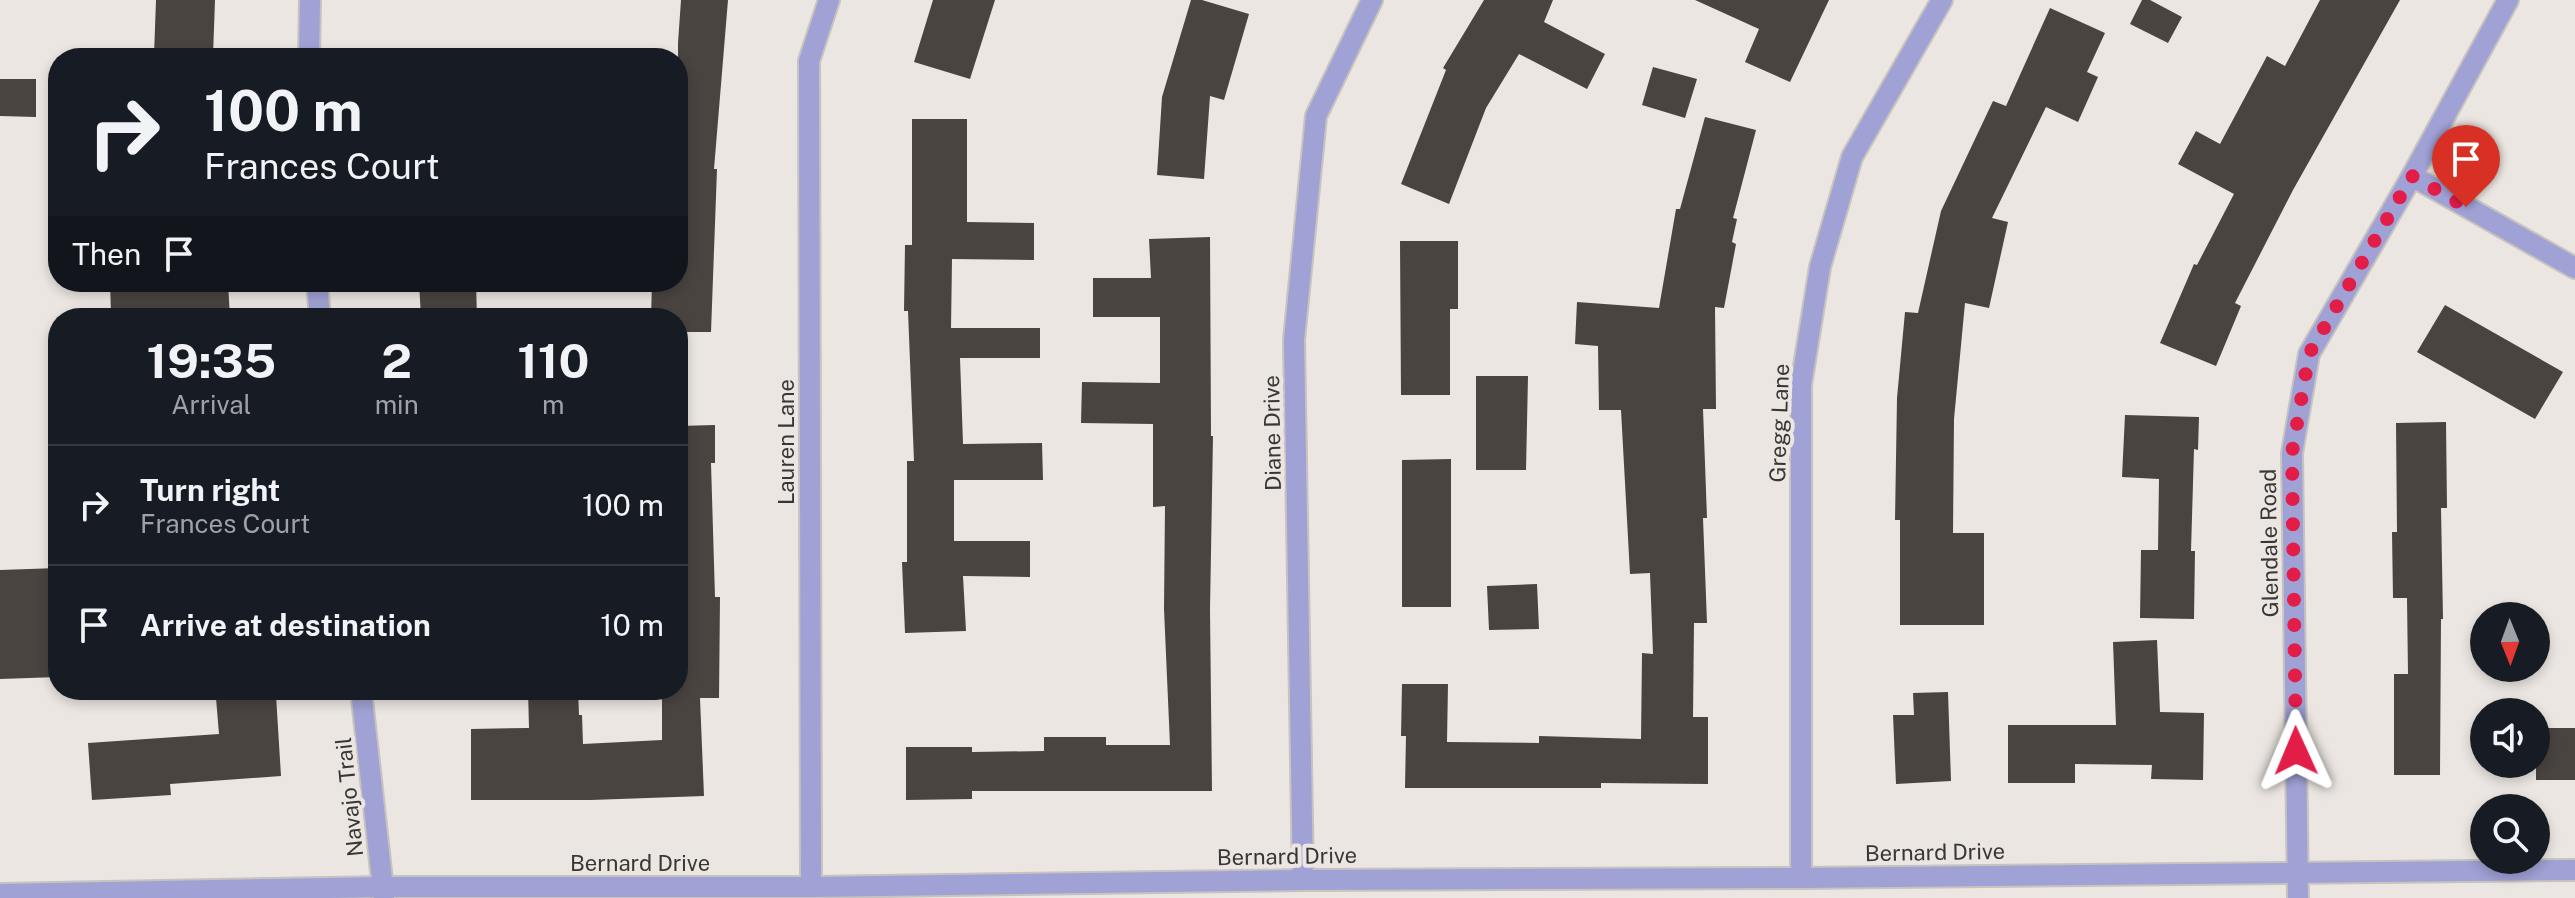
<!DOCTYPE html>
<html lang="en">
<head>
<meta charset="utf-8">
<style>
  body { margin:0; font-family:"Public Sans",sans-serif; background:#242831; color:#f1f3f6; height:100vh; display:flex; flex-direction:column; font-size:30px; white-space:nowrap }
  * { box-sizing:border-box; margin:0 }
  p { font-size:26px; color:#9ea1a6 }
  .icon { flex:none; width:44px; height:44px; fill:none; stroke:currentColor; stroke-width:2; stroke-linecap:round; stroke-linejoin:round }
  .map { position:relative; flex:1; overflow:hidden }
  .drawer { position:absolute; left:48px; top:308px; width:640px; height:392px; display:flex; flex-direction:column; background:#171b24; border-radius:32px; box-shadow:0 4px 12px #0003 }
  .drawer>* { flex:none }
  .banner { position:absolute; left:48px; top:48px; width:640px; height:244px; border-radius:32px; box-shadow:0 4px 12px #0003; background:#171b24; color:#f1f3f6; overflow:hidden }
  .needle { width:52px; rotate:179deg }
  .tools { position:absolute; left:2470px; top:602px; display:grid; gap:16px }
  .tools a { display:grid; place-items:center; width:80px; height:80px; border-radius:50%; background:#171b24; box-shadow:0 4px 12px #0003; font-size:40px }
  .pin { position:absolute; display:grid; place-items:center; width:68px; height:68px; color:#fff; margin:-82px -34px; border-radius:50% 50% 50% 0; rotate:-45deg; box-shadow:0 0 8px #0007 }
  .pin .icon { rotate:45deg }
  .me { position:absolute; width:88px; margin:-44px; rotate:359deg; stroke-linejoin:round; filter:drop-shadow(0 0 6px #0008) }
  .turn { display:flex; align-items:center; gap:28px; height:168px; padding:0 24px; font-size:36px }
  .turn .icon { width:104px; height:104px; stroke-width:2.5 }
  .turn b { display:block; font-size:56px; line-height:68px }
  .then { display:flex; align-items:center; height:76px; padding:0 24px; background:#0003; gap:16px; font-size:30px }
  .eta { display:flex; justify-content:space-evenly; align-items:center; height:136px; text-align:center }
  .eta b { font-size:48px; font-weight:700; line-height:56px }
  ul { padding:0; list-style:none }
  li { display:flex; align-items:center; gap:24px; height:120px; padding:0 24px; border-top:2px solid #363941 }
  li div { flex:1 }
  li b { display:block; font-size:30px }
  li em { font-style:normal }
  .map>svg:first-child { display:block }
  .building { fill:#494440 }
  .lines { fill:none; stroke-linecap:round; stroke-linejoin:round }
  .minor-casing { stroke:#c7c3bf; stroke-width:24 }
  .tertiary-casing { stroke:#c7c3bf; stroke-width:24 }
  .minor { stroke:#a0a1d5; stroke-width:20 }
  .tertiary { stroke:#a0a1d5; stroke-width:20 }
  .route { stroke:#e11d48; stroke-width:14; stroke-dasharray:0 25.2 }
  .labels { text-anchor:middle; stroke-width:8; stroke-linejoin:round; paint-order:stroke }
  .street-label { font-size:22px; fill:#393735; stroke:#ebe6e1 }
</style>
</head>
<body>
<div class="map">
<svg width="2575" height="898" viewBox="0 0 2575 898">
  <rect width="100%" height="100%" fill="#ebe6e1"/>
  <!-- building -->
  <path class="building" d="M156,0H215L213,56L154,55Z
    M681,0H728L714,169H717L711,332H678V318H651L652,282H678V43Z
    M933,0H995L970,79L914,62Z
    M1191,0H1202L1249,14L1224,100L1210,96L1204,179L1157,175L1162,97Z
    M1484,0H1553L1544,22L1605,54L1587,89L1519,54L1486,108L1449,204L1401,184L1446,70L1443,68Z
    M1695,0H1829L1790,82L1745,62L1759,29Z
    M2142,0H2150L2182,17L2168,43L2130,24Z
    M2320,0H2400L2293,190L2235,303L2241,306L2216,366L2160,343L2194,264L2197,265L2234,194L2178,164L2196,131L2220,144L2267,56L2285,66Z
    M2050,8L2105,33L2087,72L2098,77L2078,122L2046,107L1992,218L2008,222L1989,308L1965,303L1954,419L1953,533H1984V625H1900V520H1895L1897,398L1905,312L1918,313L1941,211L1993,101L2006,106Z
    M1653,67L1697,79L1685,118L1642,105Z
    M0,79H36V117L0,116Z
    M1705,117L1756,130L1733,218L1737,219L1732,242L1736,244L1724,308L1715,307L1716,409H1703L1707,518H1703L1707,623H1694L1693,717H1708V784L1601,783V788H1405L1406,736H1401L1402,684H1448L1447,742L1539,743V736L1641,739L1642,653L1653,654L1650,573L1630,574L1621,410H1599L1598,346L1575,344L1577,302L1659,308L1676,209H1680Z
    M912,119H967V222L1034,223V260L952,259L951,328H1040V358H960L963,444L1042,443L1043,480H954V541H1030V577L963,576L966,631L905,633L902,562H907V461H914L908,311H904L905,245H912Z
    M1210,237L1211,436H1213L1210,610L1212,791H972V799L906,800V747H972V752L1044,751V737H1106V745H1170L1164,609L1165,506L1153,507V424L1081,423L1082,382L1160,383V317H1093V278H1151L1149,239Z
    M1400,241H1458V309H1450V395H1401Z
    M110,282H228L230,318H180V309L111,314Z
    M419,282H476L477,318H421Z
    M2445,305L2563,372L2535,419L2417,352Z
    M1476,376H1528L1526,470H1476Z
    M2125,415L2199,417L2198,450L2194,449L2191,551H2195L2194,619L2140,618L2141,550H2158L2159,479L2122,477Z
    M2446,422L2447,508H2441L2443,619H2441L2440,775H2394V674H2408L2407,598H2393L2392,532H2397L2396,423Z
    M715,425V463H711L715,597H720L719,698H700L704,796L591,800H471V729L529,728L528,690H578L579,715H582L583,744L662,740V690H678V426Z
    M1451,459V607H1402V460Z
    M58,568V677L0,679V570Z
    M1537,584L1539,629L1489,630L1487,586Z
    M2157,640L2160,712L2204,713L2203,780L2151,779L2152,765L2075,764V783H2008V725H2116L2113,642Z
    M1948,692L1951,781L1896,784L1893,715H1914L1913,693Z
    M276,695L281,776L170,784L171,795L92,800L88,743L219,734L216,698Z
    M2536,728H2575V780H2536Z"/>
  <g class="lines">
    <!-- minor casing -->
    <g class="minor-casing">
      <path id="minor" d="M309,58L310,0
        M2412,176L2575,268
        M317,282L320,318
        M361,690L384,898
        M1801,878V385L1820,267L1852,157L1942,0
        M1303,880L1294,340L1316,116L1372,0
        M811,887L809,61L829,0
        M2298,898L2292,453L2309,354L2412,176L2508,0"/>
    </g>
    <!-- tertiary casing -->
    <g class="tertiary-casing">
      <path id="tertiary" d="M0,894L383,887H811L1303,880L1801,878L2575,870"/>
    </g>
    <!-- minor -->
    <use href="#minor" class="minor"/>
    <!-- tertiary -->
    <use href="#tertiary" class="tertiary"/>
  </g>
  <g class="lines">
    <!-- route -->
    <path class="route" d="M2296,751L2292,453L2309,354L2412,176L2466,207"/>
  </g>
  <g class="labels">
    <!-- street labels -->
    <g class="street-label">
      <text transform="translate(1779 423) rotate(-88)" y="8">Gregg Lane</text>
      <text transform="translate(1272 433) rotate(-91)" y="8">Diane Drive</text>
      <text transform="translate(786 442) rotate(-90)" y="8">Lauren Lane</text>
      <text transform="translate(2269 543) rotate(-91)" y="8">Glendale Road</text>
      <text transform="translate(349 797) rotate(-96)" y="8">Navajo Trail</text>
      <text transform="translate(1935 852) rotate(-1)" y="8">Bernard Drive</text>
      <text transform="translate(1287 856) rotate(-1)" y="8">Bernard Drive</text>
      <text x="640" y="871">Bernard Drive</text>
    </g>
  </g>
</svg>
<div class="tools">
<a><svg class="needle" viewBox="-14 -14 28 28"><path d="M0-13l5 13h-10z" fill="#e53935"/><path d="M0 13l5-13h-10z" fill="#9ea1a6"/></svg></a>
<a><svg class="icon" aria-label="sound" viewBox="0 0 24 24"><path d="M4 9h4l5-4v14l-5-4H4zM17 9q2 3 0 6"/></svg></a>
<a><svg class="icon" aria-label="search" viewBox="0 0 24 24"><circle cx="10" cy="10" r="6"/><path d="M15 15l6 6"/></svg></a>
</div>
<div class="pin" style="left:2466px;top:207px;background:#d93025"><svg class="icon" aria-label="arrive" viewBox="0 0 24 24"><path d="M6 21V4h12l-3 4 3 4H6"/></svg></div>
<svg class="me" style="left:2296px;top:751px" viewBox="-20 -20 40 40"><path d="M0-17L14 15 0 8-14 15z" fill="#e11d48" stroke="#fff" stroke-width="4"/></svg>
<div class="banner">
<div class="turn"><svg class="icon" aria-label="right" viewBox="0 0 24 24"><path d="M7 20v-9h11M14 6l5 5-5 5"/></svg><div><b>100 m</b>Frances Court</div></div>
<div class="then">Then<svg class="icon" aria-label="arrive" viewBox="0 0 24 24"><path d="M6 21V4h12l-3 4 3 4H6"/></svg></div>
</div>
<section class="drawer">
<div class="eta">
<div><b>19:35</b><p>Arrival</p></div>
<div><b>2</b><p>min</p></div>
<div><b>110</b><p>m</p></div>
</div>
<ul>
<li><svg class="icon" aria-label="right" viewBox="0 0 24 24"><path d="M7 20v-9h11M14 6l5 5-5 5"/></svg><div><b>Turn right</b><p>Frances Court</p></div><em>100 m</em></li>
<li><svg class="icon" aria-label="arrive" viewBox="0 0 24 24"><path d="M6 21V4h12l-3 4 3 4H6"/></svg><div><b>Arrive at destination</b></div><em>10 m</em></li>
</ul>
</section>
</div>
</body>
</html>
